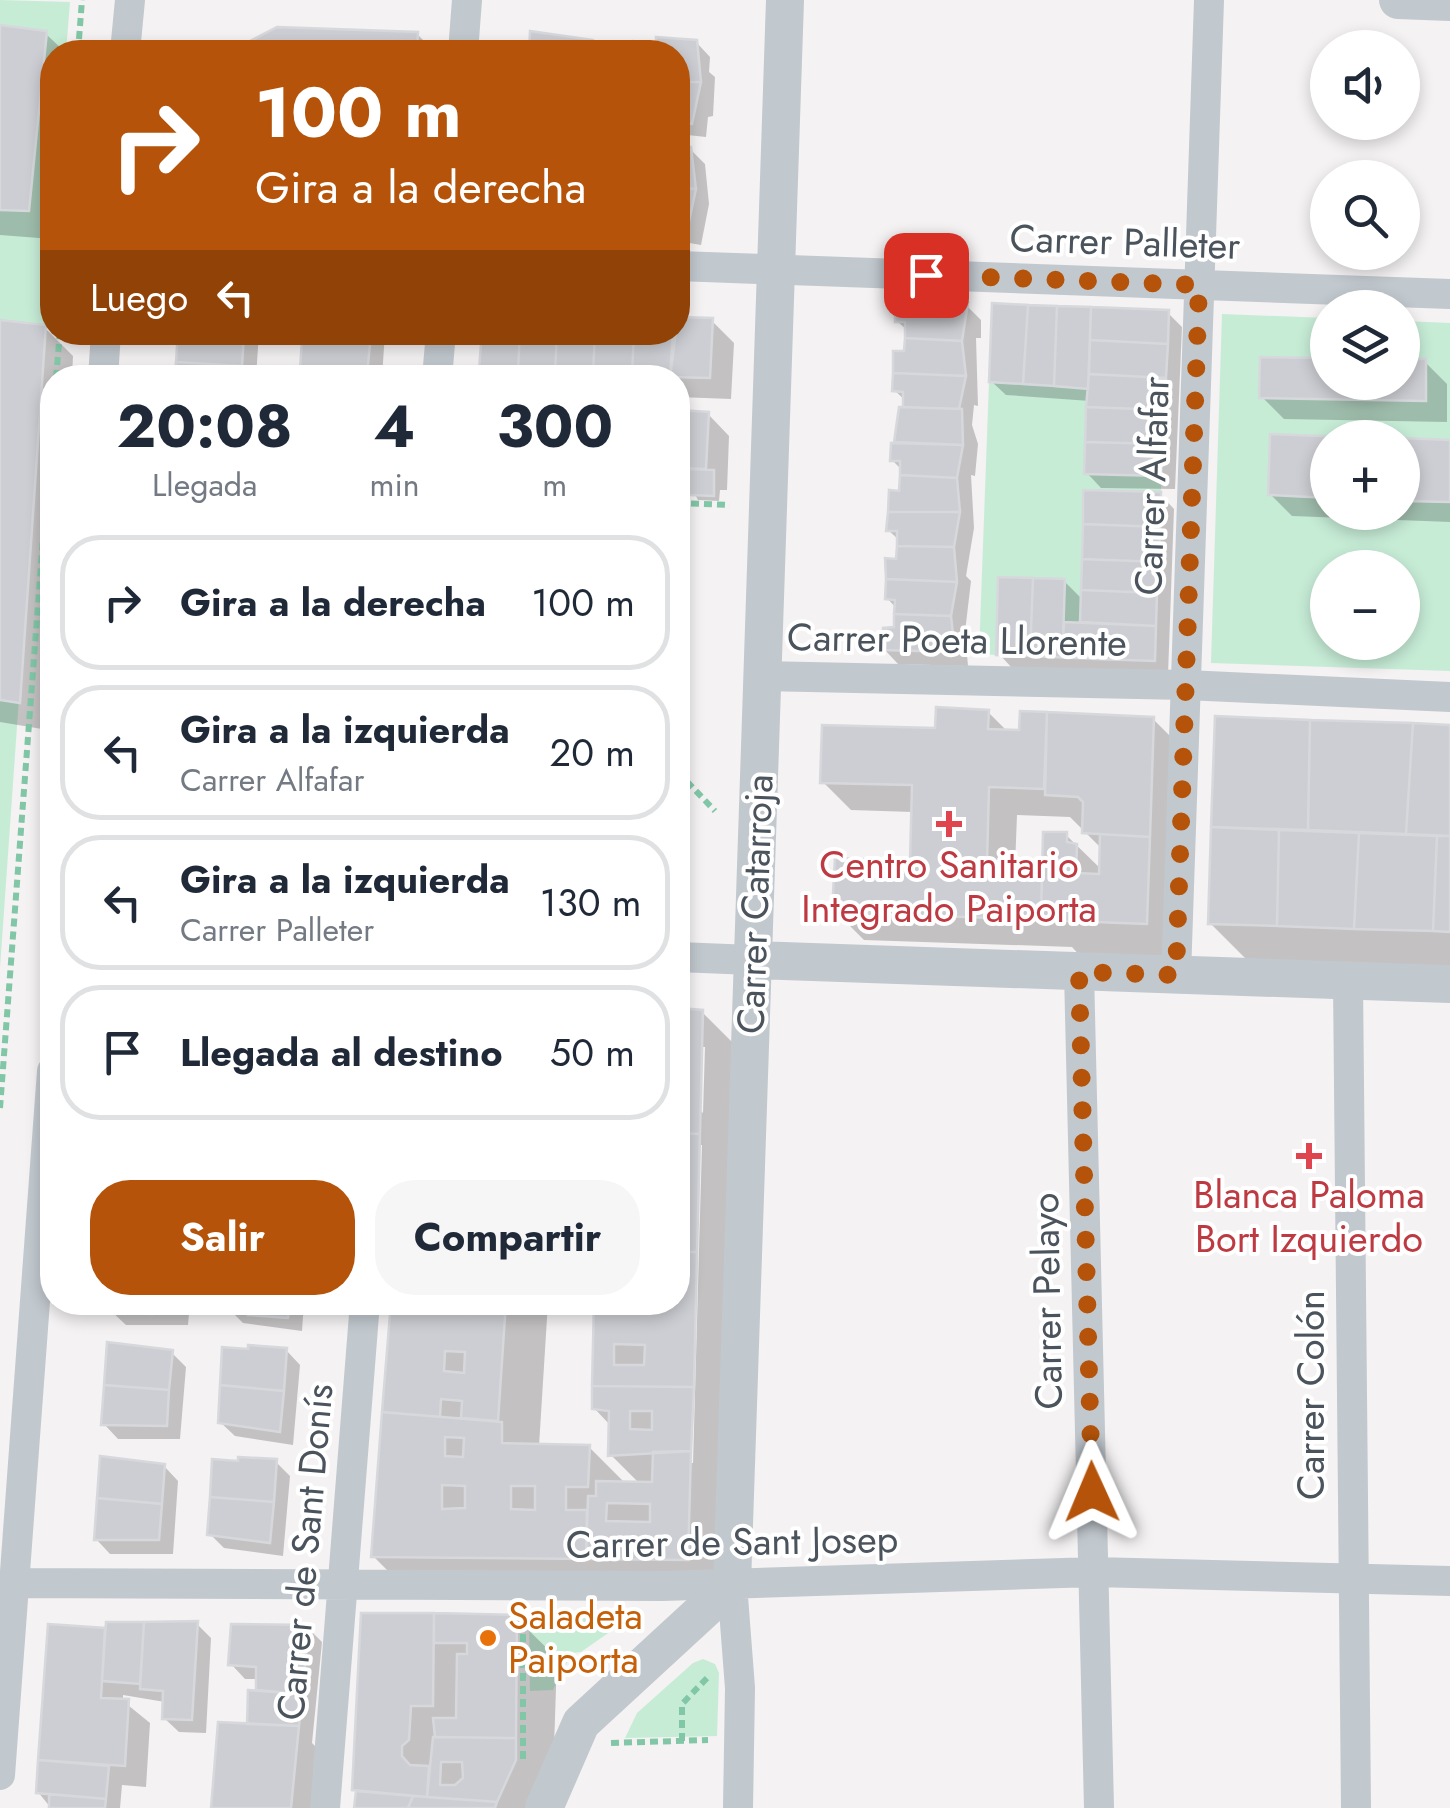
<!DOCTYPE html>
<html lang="es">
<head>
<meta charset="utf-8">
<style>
  body { margin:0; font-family:Jost,sans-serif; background:#f6f6f7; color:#1f2937; height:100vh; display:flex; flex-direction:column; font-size:38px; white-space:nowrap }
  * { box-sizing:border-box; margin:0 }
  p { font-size:32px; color:#747a83 }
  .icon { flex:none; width:55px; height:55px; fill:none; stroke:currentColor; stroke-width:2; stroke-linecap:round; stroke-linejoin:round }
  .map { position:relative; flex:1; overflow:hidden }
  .panel { position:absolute; left:40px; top:365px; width:650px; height:950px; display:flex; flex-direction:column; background:#fff; border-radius:40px; box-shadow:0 5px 15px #0003 }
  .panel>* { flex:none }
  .top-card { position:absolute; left:40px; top:40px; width:650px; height:305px; border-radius:40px; box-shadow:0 5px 15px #0003; background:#b45309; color:#fff; overflow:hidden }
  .fabs { position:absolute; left:1310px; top:30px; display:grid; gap:20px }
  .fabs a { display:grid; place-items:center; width:110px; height:110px; border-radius:50%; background:#fff; box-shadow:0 5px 15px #0003; font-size:50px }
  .pin { position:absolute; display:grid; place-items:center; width:85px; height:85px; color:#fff; margin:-42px; border-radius:20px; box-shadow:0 5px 15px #0006 }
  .me { position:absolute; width:110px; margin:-55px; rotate:359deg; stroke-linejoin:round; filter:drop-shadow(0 0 8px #0008) }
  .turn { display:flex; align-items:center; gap:35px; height:210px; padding:0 50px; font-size:45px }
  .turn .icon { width:130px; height:130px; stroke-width:2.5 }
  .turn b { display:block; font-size:70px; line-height:85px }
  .then { display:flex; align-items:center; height:95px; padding:0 50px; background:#0003; gap:20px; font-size:38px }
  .eta { display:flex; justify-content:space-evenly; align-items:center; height:170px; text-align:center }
  .eta b { font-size:60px; font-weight:700; line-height:70px }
  .button { display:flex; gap:20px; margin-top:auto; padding:20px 50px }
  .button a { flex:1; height:115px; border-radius:40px; background:#b45309; color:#fff; font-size:40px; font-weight:700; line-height:115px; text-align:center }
  .button a+a { background:#f6f6f7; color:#1f2937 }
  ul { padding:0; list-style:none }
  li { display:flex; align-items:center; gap:30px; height:135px; margin:0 20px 15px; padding:0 30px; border:5px solid #e0e1e3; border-radius:40px }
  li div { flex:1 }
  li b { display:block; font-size:38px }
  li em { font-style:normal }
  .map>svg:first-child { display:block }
  .green { fill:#c6ecd6; fill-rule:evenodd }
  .shadow { fill:#0003; fill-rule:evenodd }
  .building { fill:#ccced3; stroke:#d6d8dc; stroke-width:2.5; fill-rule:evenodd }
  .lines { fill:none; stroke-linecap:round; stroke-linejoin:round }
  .path { stroke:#81c7a7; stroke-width:6; stroke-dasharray:8 5; stroke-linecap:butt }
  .minor { stroke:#c1c8ce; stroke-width:30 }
  .tertiary { stroke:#c1c8ce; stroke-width:38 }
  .route { stroke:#b45309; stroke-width:18; stroke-dasharray:0 32.4 }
  .health-dot { fill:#e0444e; stroke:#fff; stroke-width:4 }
  .food-dot { fill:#e8710a; stroke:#fff; stroke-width:4 }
  .labels { text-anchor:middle; stroke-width:8; stroke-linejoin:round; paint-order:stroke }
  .street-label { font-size:38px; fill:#4b545d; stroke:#fff }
  .health-label { font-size:38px; fill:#be3a42; stroke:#fff }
  .food-label { font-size:38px; fill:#c56008; stroke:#fff; text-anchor:start }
</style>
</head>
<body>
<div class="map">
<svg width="1450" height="1808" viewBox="0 0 1450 1808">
  <rect width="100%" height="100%" fill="#f4f2f2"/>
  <!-- green -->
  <path class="green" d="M0,0L70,2L66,52H52V229L0,968Z
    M1222,314L1327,318L1328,382H1402L1403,321L1450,323V671L1211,663ZM1328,438H1402V512H1328ZM1328,568H1402V642H1328Z
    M989,382L1088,389L1084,474L1161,476V492L1084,490L1080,622H1064L1065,579L999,577L996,655L979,654Z
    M529,1615H634L581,1652L572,1653L553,1690L530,1691Z
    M703,1659L715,1664L719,1673L717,1736L625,1738L637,1713L693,1663Z"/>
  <!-- shadow -->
  <path class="shadow" d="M0,29L46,34L65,52H52V239L0,235Z
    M278,29L417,34L435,52H232Z
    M533,34L592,42L602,52H532Z
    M696,42L710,57L709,72L715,77L713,116L708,117L706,137L678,134V52H635V44Z
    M678,149H690L705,164L709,204L701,245L678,241Z
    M967,306L981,320V338H976L978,406L974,405L972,425L978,444L975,476L971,475L974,528L966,576L971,581L965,632L968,666L898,664L884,649L896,630L897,609L887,598L899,562V540L888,530L902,493V470L892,460L897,423L906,410V401L894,390L907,353L908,331L897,321Z
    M994,306L1168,313L1182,327L1175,489L1101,488L1087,473L1090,401L1006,395L991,381Z
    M678,320L712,321L734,343L731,399L678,397V378H490L482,369L484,332H678Z
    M0,322L45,328L73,356L72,378H52V660L48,730L0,722Z
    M181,332H259L256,378H177Z
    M305,332H385L382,378H302Z
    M1425,362L1447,384V422L1284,419L1262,397L1328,382H1402Z
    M678,413L708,414L729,436L727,490H720L719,501L698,500L692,489L678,488Z
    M1328,438V512H1402V441L1450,443V522L1292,516L1270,494Z
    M1160,494L1174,509L1168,675L1013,669L999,654L1064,581L1083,600Z
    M988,712L1008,732H1022L1046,714L1153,719L1193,759L1186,963L1083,959L1072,947L864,940L835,911L912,864L913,812L851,810L823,782ZM1017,815L1070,817L1102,849V870L1066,835L1045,867H1015Z
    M1217,719L1450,727V971L1250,963L1210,923Z
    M678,1011L702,1012L742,1052L727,1599L413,1596L373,1556L393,1302H548L539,1446L589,1447L626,1484H640L611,1455V1426L594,1408L597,1302H678ZM700,1047H705L703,1113L698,1108ZM697,1145H702L693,1463H688Z
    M112,1302H190L188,1325H126L111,1311Z
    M229,1302H304L302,1331L243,1323L228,1308Z
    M110,1344L171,1352L186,1367L180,1439H118L104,1424Z
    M286,1350L300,1365L293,1445L235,1436L220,1422Z
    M276,1462L290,1476L283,1556L224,1548L210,1534Z
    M164,1466L178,1481L173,1554H110L96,1539Z
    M363,1615L516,1618L557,1658L552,1808H356Z
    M108,1624H197L211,1638L206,1733L179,1732L164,1718L165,1702L123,1695V1701L150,1723L146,1787L122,1785L120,1808H51L38,1792L50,1626L103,1630L108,1634ZM101,1647H106L105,1681H100Z
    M308,1628L322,1642L312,1743L319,1750L314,1808H213L249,1726L258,1693V1679H245L231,1664Z"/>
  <!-- building -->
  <path class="building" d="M0,25L47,31L29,211L0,210Z
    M277,27L418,32L417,52H229Z
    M530,31L593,40V52H529Z
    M656,37L697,40L701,82H678V52H632L633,41L656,43Z
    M678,82H701L692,124L678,123Z
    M678,146L691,147L696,189L678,188Z
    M678,188L696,189L687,231H678Z
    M895,300L968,303L962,341L905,338V322H895Z
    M992,303L1028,305L1023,384L989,382Z
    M1028,305L1057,306L1054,386L1023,384Z
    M1057,306L1091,307L1088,389L1054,386Z
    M1091,307L1169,310L1168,344L1090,340Z
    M678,317L713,318L710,378L670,377Z
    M0,320L46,325L20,703L0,700Z
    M178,332L244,335L242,366L176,362Z
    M303,332H371L370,344L302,338Z
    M482,332H520L518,371L479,370Z
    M520,332H557L555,372L518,371Z
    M557,332H595L593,374L555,372Z
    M595,332H634L632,375L593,374Z
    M634,332H673L670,377L632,375Z
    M302,338L370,344L367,375L300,370Z
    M905,338L962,341L966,376L893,373V351H904Z
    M1090,340L1168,344L1166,378L1089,374Z
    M1260,357L1328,358V382H1402V359H1426V401L1259,398Z
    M176,362L242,366L241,378H174Z
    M300,370L367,375L366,378H300Z
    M893,373L966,376L959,409L903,407V392L892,391Z
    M1089,374L1166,378L1165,410L1086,407Z
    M899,407L962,409L963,445L894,442Z
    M1086,407L1165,410L1163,444L1085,442Z
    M678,410L709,412L706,469L678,468Z
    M1270,434L1376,438H1328V498L1268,495Z
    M1402,438L1450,440V502L1402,501Z
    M1085,442L1163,444L1161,476L1084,474Z
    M891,443L963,445L957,478L900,475V461H890Z
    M689,469L714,470V496L689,495Z
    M900,475L957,478L960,512H888L889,490L899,491Z
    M1083,490L1161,492L1160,527L1083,524Z
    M888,512H960L954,547L897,546V531H886Z
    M1083,524L1160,527L1159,562L1082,559Z
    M897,546L954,547L957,582L886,579L885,558L896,559Z
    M1082,559L1159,562L1157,593L1081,590Z
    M998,577L1033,578L1030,656L996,655Z
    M1033,578L1065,579L1063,639L1096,641V659L1030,656Z
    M886,579L957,582L951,616L894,614L895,600L885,599Z
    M1081,590L1157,593L1156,626L1080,622Z
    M894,614L951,616L955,652L881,650L883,628L894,627Z
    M1064,622L1156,626L1155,661L1096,659V641L1063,639Z
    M936,707L989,710L988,729L1019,730L1020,711L1047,712L1044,789L989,787L987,863L1042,865L1041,920L832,912L835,858L910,861L912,785L820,783L822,725L935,728Z
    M1047,712L1154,717L1150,837L1082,833L1083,802L1078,797L1045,795Z
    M1215,716L1310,720L1308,830L1211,827Z
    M1310,720L1413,723L1406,834L1308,830Z
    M1413,723L1450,725V836L1406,834Z
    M1211,827L1279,830L1277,926L1208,924Z
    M1279,830L1359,833L1354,929L1277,926Z
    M1043,832H1067V842L1077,844L1076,873L1099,874L1100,834L1150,837L1147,924L1041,920Z
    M1359,833L1437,836L1433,931L1354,929Z
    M1437,836H1450V932L1433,931Z
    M678,1008L703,1010L700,1134L678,1133Z
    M678,1133L700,1134L697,1252H678Z
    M678,1252H697L694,1387L592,1386L594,1302H678ZM614,1344L645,1345L644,1365H614Z
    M109,1302H175L174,1312L152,1310V1314L109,1312Z
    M226,1302H290L288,1318L248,1315L249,1311L226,1309Z
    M391,1302H448L447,1313L467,1314L468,1302H506L498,1421L461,1418L462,1401L441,1399L440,1417L382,1412ZM445,1351L465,1352L464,1373L444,1371Z
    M107,1342L173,1350L169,1390L104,1385Z
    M248,1345L287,1348L284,1391L220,1385L222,1347L248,1349Z
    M104,1385L169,1390L167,1426L101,1425Z
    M220,1385L284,1391L280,1432L218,1423Z
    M592,1386L694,1387L691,1451L608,1456L609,1411L592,1409ZM630,1411H652V1430L630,1429Z
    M382,1412L502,1422V1443L590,1445L588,1487H566V1510H587L586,1559L371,1557ZM445,1437L464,1438L463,1457L445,1456ZM442,1485L465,1486V1508L442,1509ZM511,1486H535V1510L511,1509Z
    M691,1451L688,1560L586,1559L588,1496H596V1481L652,1482L653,1452ZM607,1503L650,1504V1522L606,1521Z
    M100,1456L165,1464L162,1504L97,1498Z
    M238,1457L277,1459L274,1502L210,1497L212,1459L238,1461Z
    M210,1497L274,1502L270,1543L207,1535Z
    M97,1498L162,1504L159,1540H94Z
    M361,1613H434L433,1706H411L409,1740L402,1746V1756L410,1765L429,1766L427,1797L352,1790Z
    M434,1613L517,1615L516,1738L435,1737L433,1718H456L457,1654H467V1643H434Z
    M198,1621L192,1720L162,1719L163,1691L140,1689L144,1622Z
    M106,1622H144L140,1684L102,1681Z
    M48,1624L105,1628L101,1698L129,1699L125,1766L38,1760Z
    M231,1624L309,1625L302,1694L256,1690V1667L228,1665Z
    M248,1690L302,1694L299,1726L247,1724Z
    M218,1722L299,1726L291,1808H211Z
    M433,1737L516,1738V1760L497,1802L427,1797ZM441,1762H462L463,1778L455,1785H440Z
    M38,1760L109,1766L106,1799L36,1793Z
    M356,1791L413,1796L408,1808H354Z
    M49,1794L106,1799L105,1808H49Z
    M413,1796L497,1802L495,1808H408Z"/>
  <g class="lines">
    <!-- path -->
    <path class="path" d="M78,52L82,0
      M56,378L60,332
      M678,503L730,505
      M678,772L715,811
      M0,1108L52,419
      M682,1741V1704L707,1678
      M611,1743L708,1740
      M523,1759V1616"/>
    <!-- minor -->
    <path class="minor" d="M125,52L130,0
      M463,52L467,0
      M678,266L1450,294
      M103,378L106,332
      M437,378L441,332
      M762,676L1186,685L1450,697
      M678,957L752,960
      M1079,972L1099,1808
      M1176,975L1209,0
      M1348,981L1356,1808
      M14,1583L662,1586L1094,1572L1450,1581
      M732,1584L740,1688L738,1808
      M0,1775L52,1071
      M325,1808L365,1302"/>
    <!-- tertiary -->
    <path class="tertiary" d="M1398,0L1450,2
      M752,960L1450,984
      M544,1808L581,1723L732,1584L785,0"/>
  </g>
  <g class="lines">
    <!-- route -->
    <path class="route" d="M926,275L1199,285L1176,975L1079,972L1092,1492"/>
  </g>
  <!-- markers -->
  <g class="health-dot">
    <path d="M944 809h10v10h10v10h-10v10h-10v-10h-10v-10h10z"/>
    <path d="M1304 1141h10v10h10v10h-10v10h-10v-10h-10v-10h10z"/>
  </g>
  <circle class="food-dot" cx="488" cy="1638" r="10"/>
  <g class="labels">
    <!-- street labels -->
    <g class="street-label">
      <text transform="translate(1125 242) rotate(2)" y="13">Carrer Palleter</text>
      <text transform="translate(1152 486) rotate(-88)" y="13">Carrer Alfafar</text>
      <text transform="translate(957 640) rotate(1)" y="13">Carrer Poeta Llorente</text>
      <text transform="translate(755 904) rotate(-88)" y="13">Carrer Catarroja</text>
      <text transform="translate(1047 1301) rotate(-91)" y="13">Carrer Pelayo</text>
      <text transform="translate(1311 1395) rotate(-90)" y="13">Carrer Colón</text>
      <text transform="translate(732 1542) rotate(-1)" y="13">Carrer de Sant Josep</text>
      <text transform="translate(305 1552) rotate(-85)" y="13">Carrer de Sant Donís</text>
    </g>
    <!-- health labels -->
    <g class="health-label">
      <text x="949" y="878">Centro Sanitario<tspan x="949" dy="44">Integrado Paiporta</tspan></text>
      <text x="1309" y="1208">Blanca Paloma<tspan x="1309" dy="44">Bort Izquierdo</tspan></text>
    </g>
    <!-- food labels -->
    <g class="food-label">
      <text x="508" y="1629">Saladeta<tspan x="508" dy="44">Paiporta</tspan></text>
    </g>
  </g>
</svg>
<div class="fabs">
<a><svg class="icon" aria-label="sound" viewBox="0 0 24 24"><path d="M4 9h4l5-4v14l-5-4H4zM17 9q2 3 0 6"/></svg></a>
<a><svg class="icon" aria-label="search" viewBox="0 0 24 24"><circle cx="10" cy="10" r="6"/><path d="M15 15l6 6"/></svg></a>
<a><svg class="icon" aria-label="layers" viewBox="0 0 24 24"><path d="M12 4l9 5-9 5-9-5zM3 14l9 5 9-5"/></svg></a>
<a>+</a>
<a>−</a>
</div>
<div class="pin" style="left:926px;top:275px;background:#d93025"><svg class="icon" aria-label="arrive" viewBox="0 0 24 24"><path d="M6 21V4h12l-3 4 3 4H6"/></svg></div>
<svg class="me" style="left:1092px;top:1492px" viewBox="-20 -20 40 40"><path d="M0-17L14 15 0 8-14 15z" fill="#b45309" stroke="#fff" stroke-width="4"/></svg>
<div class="top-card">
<div class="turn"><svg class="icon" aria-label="right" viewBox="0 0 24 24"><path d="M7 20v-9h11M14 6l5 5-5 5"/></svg><div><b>100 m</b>Gira a la derecha</div></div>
<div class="then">Luego<svg class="icon" aria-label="left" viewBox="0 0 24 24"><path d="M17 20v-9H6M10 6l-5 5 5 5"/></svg></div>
</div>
<section class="panel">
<div class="eta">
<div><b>20:08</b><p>Llegada</p></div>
<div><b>4</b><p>min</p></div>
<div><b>300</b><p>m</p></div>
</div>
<ul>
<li><svg class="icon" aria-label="right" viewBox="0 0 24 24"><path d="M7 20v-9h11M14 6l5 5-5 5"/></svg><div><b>Gira a la derecha</b></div><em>100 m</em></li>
<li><svg class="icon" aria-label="left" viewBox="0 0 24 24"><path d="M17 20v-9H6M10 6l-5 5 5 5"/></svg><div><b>Gira a la izquierda</b><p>Carrer Alfafar</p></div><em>20 m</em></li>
<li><svg class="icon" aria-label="left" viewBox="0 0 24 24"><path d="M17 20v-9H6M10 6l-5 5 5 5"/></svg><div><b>Gira a la izquierda</b><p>Carrer Palleter</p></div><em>130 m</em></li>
<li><svg class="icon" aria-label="arrive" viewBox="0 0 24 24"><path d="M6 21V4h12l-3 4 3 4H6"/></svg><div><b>Llegada al destino</b></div><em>50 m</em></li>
</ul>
<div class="button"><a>Salir</a><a>Compartir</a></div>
</section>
</div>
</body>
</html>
